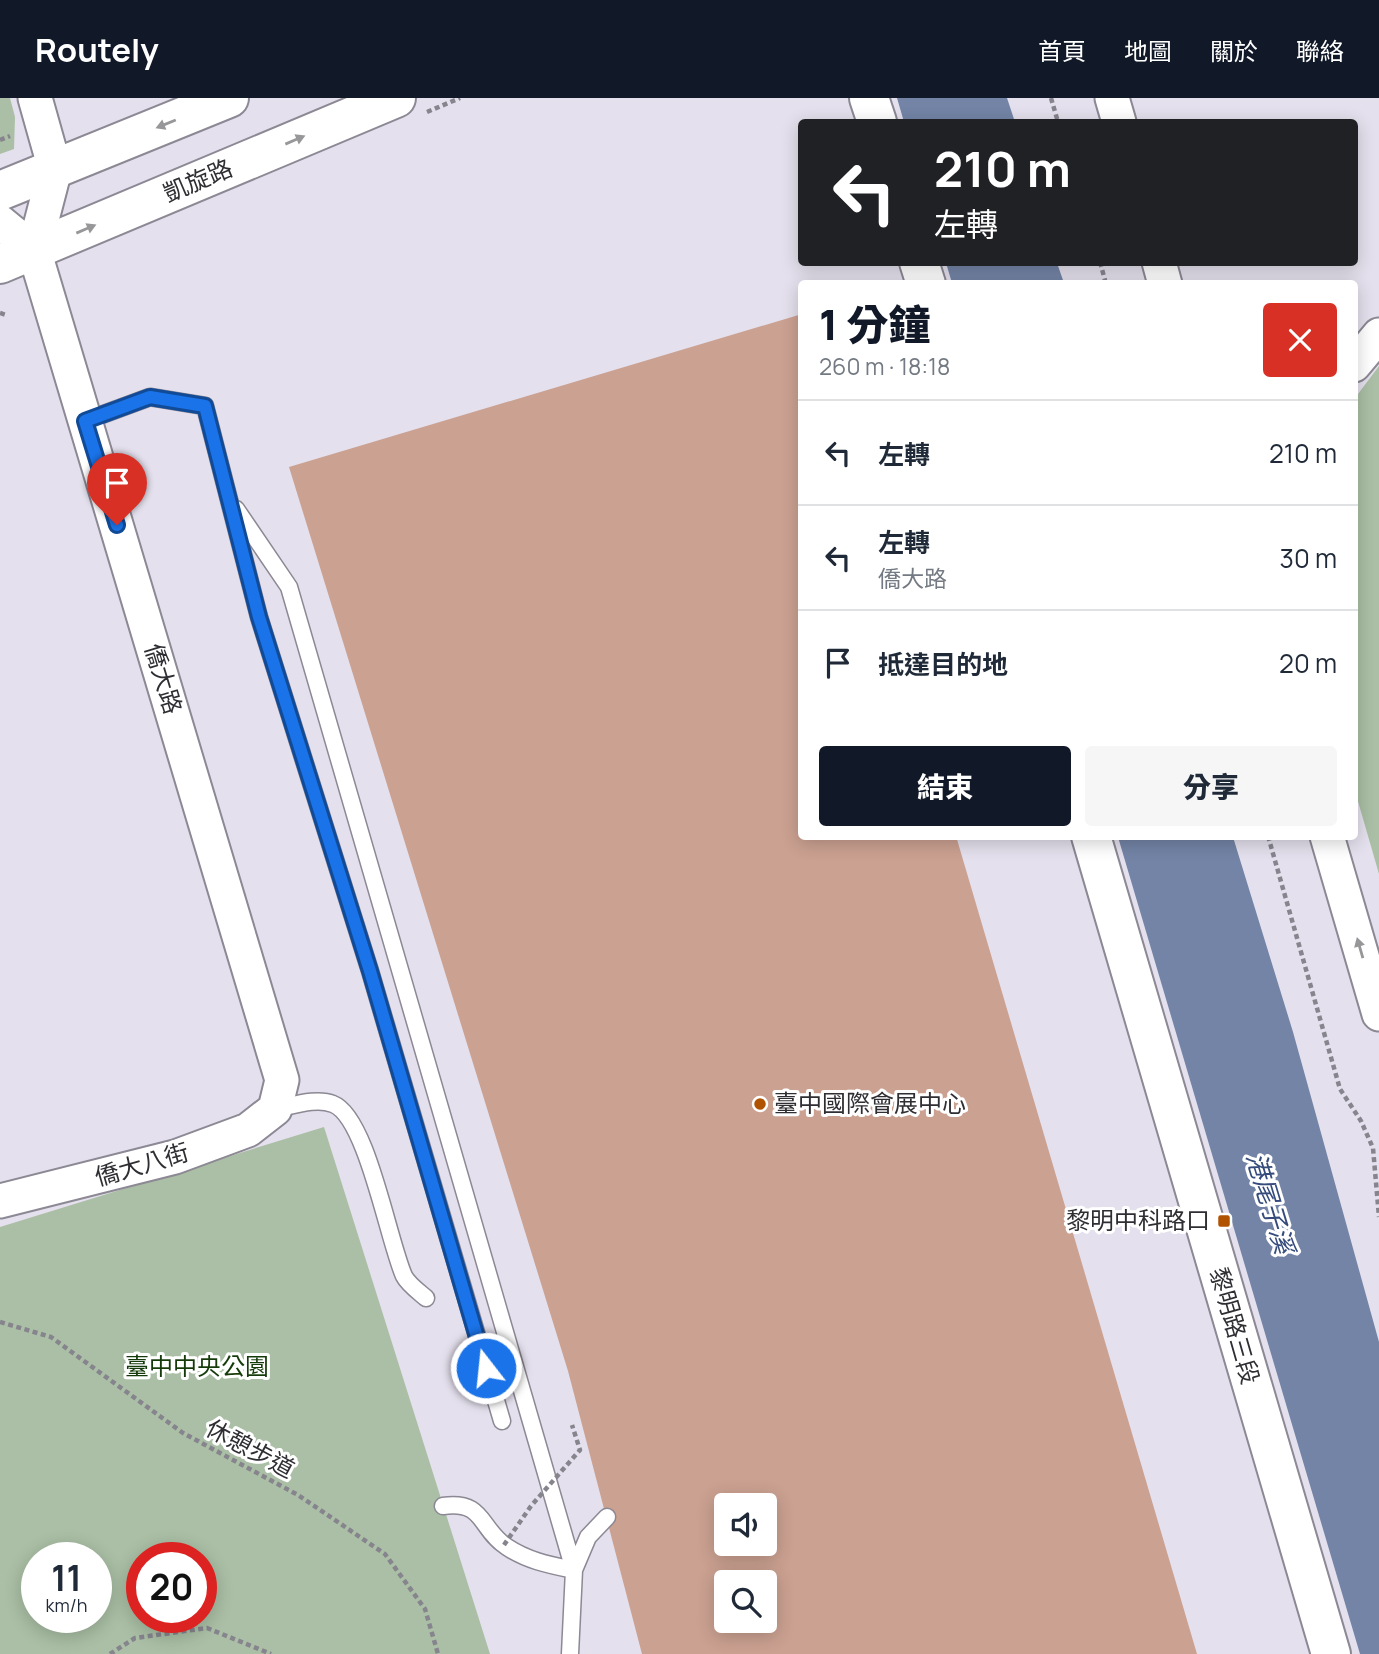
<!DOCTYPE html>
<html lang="zh-TW">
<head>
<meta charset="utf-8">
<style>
  body { margin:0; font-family:Manrope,"Noto Sans TC",sans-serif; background:#f6f6f7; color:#1f2937; height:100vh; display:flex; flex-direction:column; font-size:26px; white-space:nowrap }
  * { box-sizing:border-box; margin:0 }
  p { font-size:23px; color:#747a83 }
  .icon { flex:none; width:38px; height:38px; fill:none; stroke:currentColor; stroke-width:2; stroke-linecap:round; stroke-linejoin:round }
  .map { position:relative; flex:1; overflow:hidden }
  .details { position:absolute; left:798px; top:182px; width:560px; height:560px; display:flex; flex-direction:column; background:#fff; border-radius:7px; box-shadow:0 4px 18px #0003 }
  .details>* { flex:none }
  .banner { position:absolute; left:798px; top:21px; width:560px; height:147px; border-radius:7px; box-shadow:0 4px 18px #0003; background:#202124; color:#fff; overflow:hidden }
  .fabs { position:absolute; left:714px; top:1395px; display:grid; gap:14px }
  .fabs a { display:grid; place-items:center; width:63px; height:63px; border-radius:7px; background:#fff; box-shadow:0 4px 18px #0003; font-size:35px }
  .speed { position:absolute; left:21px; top:1444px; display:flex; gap:14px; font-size:35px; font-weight:700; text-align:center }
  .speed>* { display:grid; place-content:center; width:91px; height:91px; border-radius:50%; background:#fff; box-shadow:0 4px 18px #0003; line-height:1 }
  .speed small { font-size:18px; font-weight:400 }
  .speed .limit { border:10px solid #d22; background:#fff; color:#111 }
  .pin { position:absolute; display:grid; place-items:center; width:60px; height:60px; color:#fff; margin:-72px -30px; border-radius:50% 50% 50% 0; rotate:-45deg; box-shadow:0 0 7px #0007 }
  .pin .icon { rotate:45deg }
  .me { position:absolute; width:77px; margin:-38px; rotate:344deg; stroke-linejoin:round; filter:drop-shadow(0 0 5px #0008) }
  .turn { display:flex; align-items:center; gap:24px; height:147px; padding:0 21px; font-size:32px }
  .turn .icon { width:91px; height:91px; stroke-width:2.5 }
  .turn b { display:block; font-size:49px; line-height:60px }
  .round { display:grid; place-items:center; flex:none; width:74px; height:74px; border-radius:7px; background:#f6f6f7 }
  .headline { display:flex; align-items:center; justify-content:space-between; height:119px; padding:0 21px }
  h1 { font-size:42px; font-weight:800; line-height:52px; color:#111827 }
  .button { display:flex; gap:14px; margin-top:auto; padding:14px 21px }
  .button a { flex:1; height:80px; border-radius:7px; background:#111827; color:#fff; font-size:28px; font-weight:800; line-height:80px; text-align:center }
  .button a+a { background:#f6f6f7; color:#1f2937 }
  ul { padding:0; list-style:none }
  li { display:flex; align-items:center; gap:21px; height:105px; padding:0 21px; border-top:2px solid #e0e1e3 }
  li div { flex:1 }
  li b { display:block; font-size:26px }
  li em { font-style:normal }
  header { display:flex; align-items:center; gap:42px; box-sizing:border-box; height:98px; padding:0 35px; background:#111827; color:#fff }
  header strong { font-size:33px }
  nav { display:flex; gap:38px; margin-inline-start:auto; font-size:24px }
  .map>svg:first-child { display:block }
  .green { fill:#aabfa5; fill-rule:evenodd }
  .water { fill:#7384a6 }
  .building { fill:#cba191; fill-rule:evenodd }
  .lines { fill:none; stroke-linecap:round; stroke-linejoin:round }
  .lane-casing { stroke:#8c8894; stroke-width:19 }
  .street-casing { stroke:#8c8894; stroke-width:37 }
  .secondary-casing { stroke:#8c8894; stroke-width:42 }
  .path { stroke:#86848d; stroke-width:4.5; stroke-dasharray:5 3.5; stroke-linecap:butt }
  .lane { stroke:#fff; stroke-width:16 }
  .street { stroke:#fff; stroke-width:33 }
  .secondary { stroke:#fff; stroke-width:38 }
  .path-bridge { stroke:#86848d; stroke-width:4.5; stroke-dasharray:5 3.5; stroke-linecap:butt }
  .oneway { fill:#979699 }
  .route-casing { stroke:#114b97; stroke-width:18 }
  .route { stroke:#1a73e8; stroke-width:12 }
  .poi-dot { fill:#b05200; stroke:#fff; stroke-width:2.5 }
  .labels { text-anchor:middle; stroke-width:6; stroke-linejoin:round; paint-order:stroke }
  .street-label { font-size:24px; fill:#2f2e33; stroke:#fff }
  .poi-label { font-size:24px; fill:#2f2e33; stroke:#fff; text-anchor:start }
  .park-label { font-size:24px; fill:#163b0b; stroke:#fff }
  .water-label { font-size:26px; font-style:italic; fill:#354b7b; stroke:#fff }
</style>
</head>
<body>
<header>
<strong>Routely</strong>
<nav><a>首頁</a><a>地圖</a><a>關於</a><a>聯絡</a></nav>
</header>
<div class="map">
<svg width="1379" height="1556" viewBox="0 0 1379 1556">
  <rect width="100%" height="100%" fill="#e4e0ed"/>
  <!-- green -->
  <path class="green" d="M0,0H10L15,19L14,51L0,56Z
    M1379,268V776L1355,693V300Z
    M324,1029L490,1556H0V1129ZM37,1460H96V1519H37ZM142,1460H201V1519H142Z"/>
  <!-- water -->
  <path class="water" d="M897,0H1007L1015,24H904Z
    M946,165H1057L1064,185H952Z
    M1118,739H1233L1293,934L1379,1244V1556H1360Z"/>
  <!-- building -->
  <path class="building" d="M802,216V738H956L1197,1556H642L568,1273L289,369ZM726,1407H765V1446H726ZM726,1484H765V1522H726Z"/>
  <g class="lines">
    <!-- lane casing -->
    <g class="lane-casing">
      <path id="lane" d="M85,323L150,299L205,308L259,519L370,873L502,1323
        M236,411L289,489L574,1472
        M275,1011C292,1008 316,999 333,1006C367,1019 388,1142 404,1178C408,1186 419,1194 426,1200
        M443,1408C485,1402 479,1431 507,1449C528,1463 550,1467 574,1472L570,1556
        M574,1472L588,1439L607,1419"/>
    </g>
    <!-- street casing -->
    <g class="street-casing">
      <path id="street" d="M1112,0L1119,24
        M0,124L34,152
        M1159,164L1165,186
        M1354,267L1379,237
        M1327,738L1379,916
        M0,1103L175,1059L248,1032L275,1011L282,982L34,152L55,71L35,0"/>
    </g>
    <!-- secondary casing -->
    <g class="secondary-casing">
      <path id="secondary" d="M869,0L877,24
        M0,93L229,0
        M919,164L926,186
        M0,166L396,0
        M1091,738L1331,1556"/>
    </g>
    <!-- path -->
    <path class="path" d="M1051,0L1058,24
      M427,14L460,0
      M0,42L10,38
      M1100,164L1106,186
      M0,215L6,217
      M1268,738L1340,991L1361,1023L1373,1050L1379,1119
      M0,1224L51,1239L183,1335L298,1397L385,1456L425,1511L438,1556
      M110,1556L135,1540L207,1530L271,1556"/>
    <!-- lane -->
    <use href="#lane" class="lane"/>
    <!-- street -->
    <use href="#street" class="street"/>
    <!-- secondary -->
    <use href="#secondary" class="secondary"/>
    <!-- path-bridge -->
    <path class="path-bridge" d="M504,1447L531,1408L580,1352L572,1327"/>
  </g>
  <!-- one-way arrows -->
  <defs><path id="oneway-solid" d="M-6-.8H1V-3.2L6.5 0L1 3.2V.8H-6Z" transform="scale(1.75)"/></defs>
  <g class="oneway">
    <use href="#oneway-solid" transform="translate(166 26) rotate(158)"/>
    <use href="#oneway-solid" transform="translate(295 42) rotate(-23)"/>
    <use href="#oneway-solid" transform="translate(86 131) rotate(-23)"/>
    <use href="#oneway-solid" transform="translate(1360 850) rotate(-106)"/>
  </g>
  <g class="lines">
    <!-- route casing -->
    <g class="route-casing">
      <path id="route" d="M117,427L85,323L150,299L205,308L259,519L370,873L486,1270"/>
    </g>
    <!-- route -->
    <use href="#route" class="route"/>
  </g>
  <!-- markers -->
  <g class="poi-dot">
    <circle cx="760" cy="1006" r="7"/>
    <rect x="1217" y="1116" width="14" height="14" rx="3.5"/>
  </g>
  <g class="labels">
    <!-- street labels -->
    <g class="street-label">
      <text transform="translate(198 83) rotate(-23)" y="8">凱旋路</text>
      <text transform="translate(163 581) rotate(73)" y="8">僑大路</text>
      <text transform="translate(142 1067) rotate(-16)" y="8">僑大八街</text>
      <text transform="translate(1234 1228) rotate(74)" y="8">黎明路三段</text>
      <text transform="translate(250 1351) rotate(28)" y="8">休憩步道</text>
    </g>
    <!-- poi labels -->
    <g class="poi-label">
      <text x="774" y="1014">臺中國際會展中心</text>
      <text x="1210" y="1131" text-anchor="end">黎明中科路口</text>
    </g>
    <!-- park labels -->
    <g class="park-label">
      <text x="197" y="1277">臺中中央公園</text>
    </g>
    <!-- water labels -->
    <g class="water-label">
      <text transform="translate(1270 1105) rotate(73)" y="9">港尾子溪</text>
    </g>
  </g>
</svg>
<div class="fabs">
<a><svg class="icon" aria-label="sound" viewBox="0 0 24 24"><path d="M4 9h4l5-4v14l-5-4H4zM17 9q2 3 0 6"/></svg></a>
<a><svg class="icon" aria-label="search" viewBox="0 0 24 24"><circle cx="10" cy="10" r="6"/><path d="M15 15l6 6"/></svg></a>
</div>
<div class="speed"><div>11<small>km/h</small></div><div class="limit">20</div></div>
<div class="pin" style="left:117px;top:427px;background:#d93025"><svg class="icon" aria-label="arrive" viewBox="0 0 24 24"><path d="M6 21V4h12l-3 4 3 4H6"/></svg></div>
<svg class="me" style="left:486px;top:1270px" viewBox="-20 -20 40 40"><circle r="17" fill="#1a73e8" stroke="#fff" stroke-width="3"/><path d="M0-11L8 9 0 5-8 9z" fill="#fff"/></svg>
<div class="banner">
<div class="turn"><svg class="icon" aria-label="left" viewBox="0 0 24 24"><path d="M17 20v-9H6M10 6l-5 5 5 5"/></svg><div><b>210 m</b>左轉</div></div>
</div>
<section class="details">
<div class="headline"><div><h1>1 分鐘</h1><p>260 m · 18:18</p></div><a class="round" style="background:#d93025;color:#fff"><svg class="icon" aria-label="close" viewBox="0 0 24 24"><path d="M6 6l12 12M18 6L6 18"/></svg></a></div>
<ul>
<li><svg class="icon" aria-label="left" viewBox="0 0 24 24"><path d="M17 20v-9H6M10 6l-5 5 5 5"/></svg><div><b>左轉</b></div><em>210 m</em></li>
<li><svg class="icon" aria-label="left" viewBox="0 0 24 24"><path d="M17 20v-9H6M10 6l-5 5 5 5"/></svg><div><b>左轉</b><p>僑大路</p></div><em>30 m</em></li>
<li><svg class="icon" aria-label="arrive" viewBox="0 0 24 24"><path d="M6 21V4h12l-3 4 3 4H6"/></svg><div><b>抵達目的地</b></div><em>20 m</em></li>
</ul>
<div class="button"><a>結束</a><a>分享</a></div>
</section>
</div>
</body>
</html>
